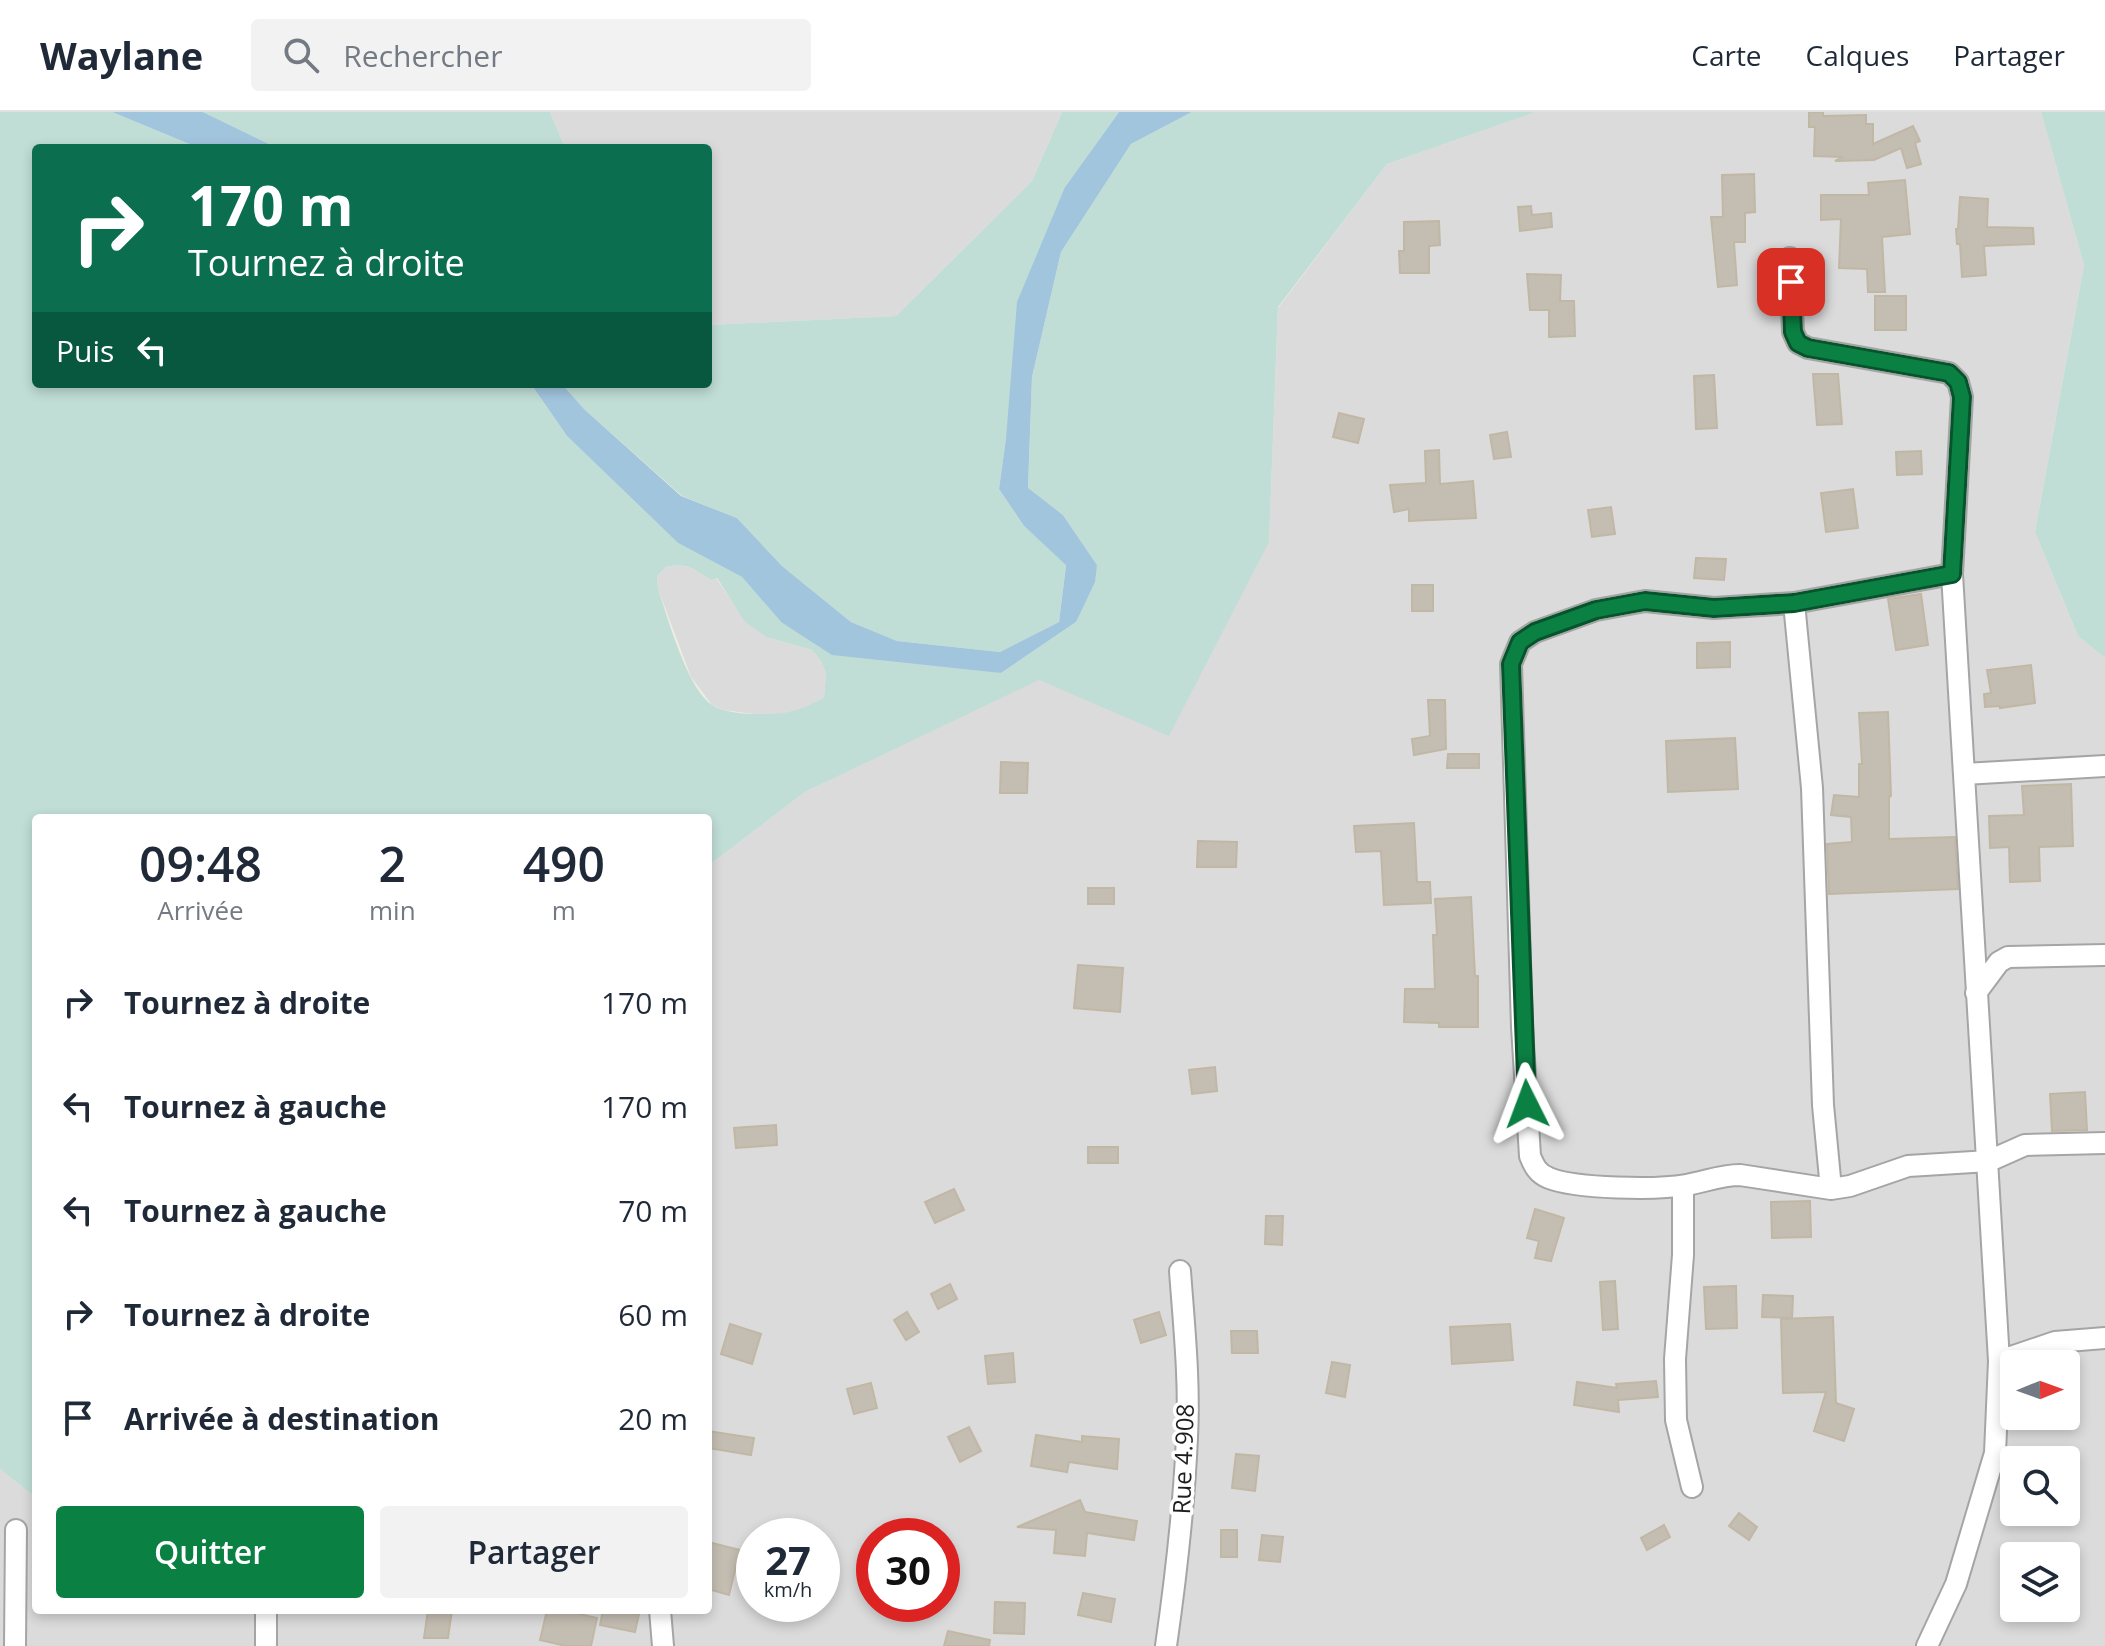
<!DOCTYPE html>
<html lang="fr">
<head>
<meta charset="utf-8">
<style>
  body { margin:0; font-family:"Open Sans",sans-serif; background:#f2f2f3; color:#1f2937; height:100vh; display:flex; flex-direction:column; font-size:30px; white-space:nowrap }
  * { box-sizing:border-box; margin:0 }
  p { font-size:26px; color:#747a83 }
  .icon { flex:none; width:44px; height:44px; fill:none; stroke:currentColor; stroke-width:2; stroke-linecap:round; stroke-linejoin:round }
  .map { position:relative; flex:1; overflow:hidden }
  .drawer { position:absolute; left:32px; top:702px; width:680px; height:800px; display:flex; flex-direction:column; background:#fff; border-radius:8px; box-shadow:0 4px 12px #0003 }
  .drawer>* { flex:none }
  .guide { position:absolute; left:32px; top:32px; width:680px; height:244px; border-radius:8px; box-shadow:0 4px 12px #0003; background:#0b6e4f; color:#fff; overflow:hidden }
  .needle { width:52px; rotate:89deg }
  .buttons { position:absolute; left:2000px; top:1238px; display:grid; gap:16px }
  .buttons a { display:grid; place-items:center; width:80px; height:80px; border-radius:8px; background:#fff; box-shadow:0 4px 12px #0003; font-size:40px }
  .speed { position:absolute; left:736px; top:1406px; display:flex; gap:16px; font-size:40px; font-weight:700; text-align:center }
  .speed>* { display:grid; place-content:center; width:104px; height:104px; border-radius:50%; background:#fff; box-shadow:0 4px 12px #0003; line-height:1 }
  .speed small { font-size:20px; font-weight:400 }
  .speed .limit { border:12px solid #d22; background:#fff; color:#111 }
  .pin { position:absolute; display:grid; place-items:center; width:68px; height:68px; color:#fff; margin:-34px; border-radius:16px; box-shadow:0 4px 12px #0006 }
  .me { position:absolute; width:88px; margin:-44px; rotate:357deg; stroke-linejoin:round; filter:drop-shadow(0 0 6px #0008) }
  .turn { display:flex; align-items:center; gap:28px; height:168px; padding:0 24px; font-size:36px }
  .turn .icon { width:104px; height:104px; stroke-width:2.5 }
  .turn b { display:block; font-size:56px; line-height:68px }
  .then { display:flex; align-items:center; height:76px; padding:0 24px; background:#0003; gap:16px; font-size:30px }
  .eta { display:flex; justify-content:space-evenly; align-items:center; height:136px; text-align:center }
  .eta b { font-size:48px; font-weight:600; line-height:56px }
  .button { display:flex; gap:16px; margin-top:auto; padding:16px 24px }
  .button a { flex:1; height:92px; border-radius:8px; background:#0b8043; color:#fff; font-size:32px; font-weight:600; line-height:92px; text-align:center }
  .button a+a { background:#f2f2f3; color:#1f2937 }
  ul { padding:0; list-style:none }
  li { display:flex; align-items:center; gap:24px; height:104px; padding:0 24px }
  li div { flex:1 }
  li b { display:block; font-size:30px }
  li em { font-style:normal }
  header { display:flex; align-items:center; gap:48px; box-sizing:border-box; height:112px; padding:0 40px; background:#fff; border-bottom:2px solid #e0e1e3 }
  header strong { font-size:38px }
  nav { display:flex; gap:44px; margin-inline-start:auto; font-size:28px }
  .search { width:560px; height:72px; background:#f2f2f3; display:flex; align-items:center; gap:20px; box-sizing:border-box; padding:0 28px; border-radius:8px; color:#747a83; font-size:30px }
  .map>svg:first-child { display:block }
  .residential { fill:#dcdbdb; fill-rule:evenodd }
  .wetland { fill:#c0ded6; fill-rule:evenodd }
  .water { fill:#a2c5de }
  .building { fill:#c4bdb2; stroke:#c1b7a5; stroke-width:2 }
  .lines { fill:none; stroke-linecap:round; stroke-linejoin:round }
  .minor-casing { stroke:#a5a5a5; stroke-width:24 }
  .minor { stroke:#fff; stroke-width:20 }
  .route-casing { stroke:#07532c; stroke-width:20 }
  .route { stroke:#0b8043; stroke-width:14 }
  .labels { text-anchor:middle; stroke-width:7; stroke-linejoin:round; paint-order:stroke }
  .street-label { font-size:24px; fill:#1e1e1e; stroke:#fff }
</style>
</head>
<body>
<header>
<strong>Waylane</strong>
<div class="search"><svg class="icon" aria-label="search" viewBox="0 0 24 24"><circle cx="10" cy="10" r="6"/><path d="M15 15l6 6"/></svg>Rechercher</div>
<nav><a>Carte</a><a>Calques</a><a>Partager</a></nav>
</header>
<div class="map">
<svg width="2105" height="1534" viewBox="0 0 2105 1534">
  <rect width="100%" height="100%" fill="#efede3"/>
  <!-- residential -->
  <path class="residential" d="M550,0H1062L1032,69L896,204L708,213V36H565Z
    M1536,0H2041L2084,153L2035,420L2078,524L2105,546V1534H0V1357L36,1386V1498H708V754L805,680L1039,567L1269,430L1278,196L1387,52ZM2014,1252H2066V1304H2014ZM2014,1348H2066V1400H2014ZM754,1424H822V1492H754ZM874,1424H942V1492H874ZM2014,1444H2066V1496H2014Z
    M678,453L690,455L711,468L716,466L746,510L766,525L812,538L821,549L826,561L824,585L803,598L778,602H754L723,598L712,593L691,565L658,477L657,464L666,455Z"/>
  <!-- wetland -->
  <path class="wetland" d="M0,0H112L199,36H36V272H531L567,324L678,431L742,465L781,510L1001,561L1076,510L1097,453L1063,403L1028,377L1032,265L1061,140L1131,32L1192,0H1536L1387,52L1278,195L1269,430L1169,624L1039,568L805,680L708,754V706H36V1386L0,1357ZM678,453L690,455L711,468L717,466L745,510L766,525L812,538L821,549L826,561L824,585C801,599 787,602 760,602C746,602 724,601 712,593C687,576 668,506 658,477L657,464L666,455Z
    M203,0H550L565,36H277Z
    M1062,0H1119L1065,75L1006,326L999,377L1024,414L1066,452L1059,510L1000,540L897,529L851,510L782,454L737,406L682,384L584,297L562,272H708V213L896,204L1032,69Z
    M2041,0H2105V546L2078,524L2035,420L2084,153Z"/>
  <!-- water -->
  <path class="water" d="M112,0H203L277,36H199Z
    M1119,0H1192L1131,32L1061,140L1032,265L1028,376L1063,403L1097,453L1095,470L1076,510L1001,561L832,543L781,510L742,465L678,431L567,324L531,272H562L584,297L681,384L737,406L782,454L851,510L897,529L1000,540L1059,510L1066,453L1024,414L999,377L1006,326L1017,190L1065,75Z"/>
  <!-- building -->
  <path class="building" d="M1809,0H1823V4L1866,3V12H1873V32L1913,14L1920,29L1915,31L1921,52L1907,56L1901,36L1874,48L1835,49L1843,45L1814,44L1815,15H1809Z
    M1754,62L1755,100L1745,101V130H1734L1737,173L1718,175L1711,105H1723L1722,63Z
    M1905,68L1910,122L1882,125L1885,180H1868L1867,157L1839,156L1841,107L1821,108V83H1869L1868,71Z
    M1960,85L1988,87L1987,115L2033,116L2034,132L1984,134L1986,163L1962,165L1960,132H1957L1956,117H1958Z
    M1531,94L1532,103L1551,101L1552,115L1520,119L1518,95Z
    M1439,109L1440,133L1429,134V161H1400L1399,139H1404V110Z
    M1527,162L1561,163L1560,189H1574L1575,224L1549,225V198H1530Z
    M1875,184H1906V218H1875Z
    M1813,262H1838L1842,312L1817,313Z
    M1714,263L1717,316L1696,317L1694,264Z
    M1339,301L1364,307L1358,331L1333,325Z
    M1507,320L1511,345L1494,347L1490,323Z
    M1439,338L1440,372L1473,369L1476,406L1409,409V397L1394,400L1390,373L1426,371L1425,339Z
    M1921,339L1922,362L1897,363L1896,340Z
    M1853,377L1858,416L1826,420L1821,381Z
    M1611,395L1615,422L1592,425L1588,398Z
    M1696,446L1726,447L1724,468L1694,466Z
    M1412,473H1433V499H1412Z
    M1921,482L1928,533L1896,538L1888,487Z
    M1730,530V555L1697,556V531Z
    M2031,553L2035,591L2000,596V594L1985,595L1984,582L1991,581L1987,558Z
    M1428,588H1445L1446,637L1414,643L1412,627L1430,624Z
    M1888,600L1891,684L1889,685V727L1955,725L1958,777L1829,782L1827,732L1852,730L1851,705L1831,703L1834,683L1859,685V652H1862L1859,601Z
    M1735,626L1738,677L1668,680L1666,629Z
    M1448,642H1479V656H1447Z
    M1001,650L1028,651L1027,681H1000Z
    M2071,672L2073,734L2039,735L2040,769L2010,770L2009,735L1990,736L1989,704L2024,703L2022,674Z
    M1414,711L1417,770H1430L1431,791L1384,793L1381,739L1356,740L1354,714Z
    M1198,729L1237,730L1236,755H1197Z
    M1088,776H1114V792H1088Z
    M1471,785L1475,864H1478V915H1439V911L1404,910L1405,877H1435L1433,823H1437L1435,787Z
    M1078,853L1123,856L1120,900L1074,896Z
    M1215,955L1217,979L1192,982L1189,958Z
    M2085,980L2087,1018L2052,1019L2050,982Z
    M776,1013L777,1033L736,1036L734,1016Z
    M1088,1035H1118V1051H1088Z
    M954,1077L964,1098L935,1111L925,1090Z
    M1810,1089L1811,1125L1772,1126L1771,1090Z
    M1535,1097L1564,1106L1551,1149L1535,1146L1539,1129L1527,1126Z
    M1266,1104H1283L1282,1133L1265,1132Z
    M1615,1169L1618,1217L1603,1218L1600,1170Z
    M950,1172L957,1187L938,1197L931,1182Z
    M1736,1174L1737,1216L1706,1217L1704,1175Z
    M1763,1183L1793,1184L1792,1206L1762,1205Z
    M907,1200L919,1220L906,1228L894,1208Z
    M1159,1200L1166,1223L1141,1231L1134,1208Z
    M1833,1205L1836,1291L1854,1297L1844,1329L1814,1319L1826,1280L1783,1281L1781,1207Z
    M730,1212L761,1222L752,1252L721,1242Z
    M1510,1212L1513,1248L1452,1252L1450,1215Z
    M1231,1219H1257L1258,1241H1232Z
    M1013,1241L1015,1270L988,1272L985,1244Z
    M1332,1250L1350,1253L1345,1285L1326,1281Z
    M1656,1269L1658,1285L1618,1288L1619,1300L1574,1293L1577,1270L1617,1276L1616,1272Z
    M871,1271L877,1296L854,1302L847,1277Z
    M969,1315L981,1339L960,1350L948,1325Z
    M708,1319L754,1326L751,1343L708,1336Z
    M1036,1323L1082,1330V1324L1119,1327L1117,1357L1069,1350L1067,1360L1031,1354Z
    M1236,1342L1259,1344L1255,1379L1232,1376Z
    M1080,1388L1085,1400L1137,1409L1134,1428L1087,1421L1085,1444L1054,1441L1056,1418L1017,1415Z
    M1739,1401L1757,1415L1749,1428L1729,1414Z
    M1664,1413L1670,1425L1647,1438L1641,1426Z
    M1221,1418H1237V1445H1221Z
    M1262,1423L1283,1425L1280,1450L1259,1448Z
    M708,1430L740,1438L729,1483L708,1477Z
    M1083,1481L1115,1487L1111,1510L1078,1503Z
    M995,1490L1025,1491L1024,1522L994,1521Z
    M428,1498H452L448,1526H424Z
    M547,1498H562L597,1506L591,1534H566L540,1528Z
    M603,1498L639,1502L635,1520L600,1513Z
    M948,1519L990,1528L989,1534H944Z"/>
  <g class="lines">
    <!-- minor casing -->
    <g class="minor-casing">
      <path id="minor" d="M1790,146L1793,220L1798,231L1808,236L1949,261L1958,270L1962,285L1952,462L1999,1249L1995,1341L1956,1472L1927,1534
        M1952,462L1794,491L1714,496L1645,489L1596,498L1535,520L1520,530L1511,552L1522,915L1530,1044C1534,1054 1538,1062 1549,1066C1576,1077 1657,1078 1686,1073C1704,1070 1721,1063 1740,1063L1831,1077L1850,1074L1908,1054L1989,1049L2025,1033L2105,1031
        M1794,491L1812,676L1823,993L1831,1077
        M1964,662L2105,654
        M1976,881L1999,850L2008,845L2105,843
        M1683,1074V1143L1675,1247L1676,1308L1692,1375
        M1999,1249L2055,1230L2105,1226
        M660,1498L663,1534
        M15,1534L16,1418
        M266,1534V1498
        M1166,1534C1176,1464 1184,1395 1187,1325C1190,1270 1184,1214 1180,1159"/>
    </g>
    <!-- minor -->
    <use href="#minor" class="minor"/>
  </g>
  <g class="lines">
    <!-- route casing -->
    <g class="route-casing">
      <path id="route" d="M1527,992L1511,552L1520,530L1535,520L1596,498L1645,489L1714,496L1794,491L1952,462L1962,285L1958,270L1949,261L1808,236L1798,231L1793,220L1791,170"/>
    </g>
    <!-- route -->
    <use href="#route" class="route"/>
  </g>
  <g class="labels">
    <!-- street labels -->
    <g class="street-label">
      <text transform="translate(1184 1347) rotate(-88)" y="8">Rue 4.908</text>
    </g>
  </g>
</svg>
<div class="buttons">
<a><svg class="needle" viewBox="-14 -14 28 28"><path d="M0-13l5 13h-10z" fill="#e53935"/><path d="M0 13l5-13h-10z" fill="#747a83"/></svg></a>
<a><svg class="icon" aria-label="search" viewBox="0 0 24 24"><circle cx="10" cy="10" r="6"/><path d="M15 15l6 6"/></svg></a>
<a><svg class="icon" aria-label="layers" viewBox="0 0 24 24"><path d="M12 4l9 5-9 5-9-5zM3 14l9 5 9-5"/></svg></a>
</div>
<div class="speed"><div>27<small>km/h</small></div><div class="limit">30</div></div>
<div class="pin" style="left:1791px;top:170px;background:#d93025"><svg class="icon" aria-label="arrive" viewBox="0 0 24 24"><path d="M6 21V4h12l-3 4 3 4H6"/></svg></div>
<svg class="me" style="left:1527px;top:992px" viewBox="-20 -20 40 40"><path d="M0-17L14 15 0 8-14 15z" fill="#0b8043" stroke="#fff" stroke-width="4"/></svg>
<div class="guide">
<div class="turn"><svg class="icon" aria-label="right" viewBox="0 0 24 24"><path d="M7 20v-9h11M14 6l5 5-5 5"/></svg><div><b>170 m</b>Tournez à droite</div></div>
<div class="then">Puis<svg class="icon" aria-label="left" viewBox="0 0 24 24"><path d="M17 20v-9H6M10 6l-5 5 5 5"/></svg></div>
</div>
<section class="drawer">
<div class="eta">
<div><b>09:48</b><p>Arrivée</p></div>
<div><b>2</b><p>min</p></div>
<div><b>490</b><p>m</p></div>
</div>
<ul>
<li><svg class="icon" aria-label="right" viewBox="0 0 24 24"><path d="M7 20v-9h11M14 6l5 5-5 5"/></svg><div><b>Tournez à droite</b></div><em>170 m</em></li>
<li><svg class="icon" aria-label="left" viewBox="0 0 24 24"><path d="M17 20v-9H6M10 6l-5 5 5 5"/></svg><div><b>Tournez à gauche</b></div><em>170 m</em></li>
<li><svg class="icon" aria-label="left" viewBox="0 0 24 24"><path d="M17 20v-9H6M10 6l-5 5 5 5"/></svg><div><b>Tournez à gauche</b></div><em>70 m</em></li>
<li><svg class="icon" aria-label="right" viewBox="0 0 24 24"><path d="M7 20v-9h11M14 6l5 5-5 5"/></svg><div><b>Tournez à droite</b></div><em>60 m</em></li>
<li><svg class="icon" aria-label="arrive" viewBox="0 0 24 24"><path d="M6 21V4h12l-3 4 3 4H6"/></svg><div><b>Arrivée à destination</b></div><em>20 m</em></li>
</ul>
<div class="button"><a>Quitter</a><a>Partager</a></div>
</section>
</div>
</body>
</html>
